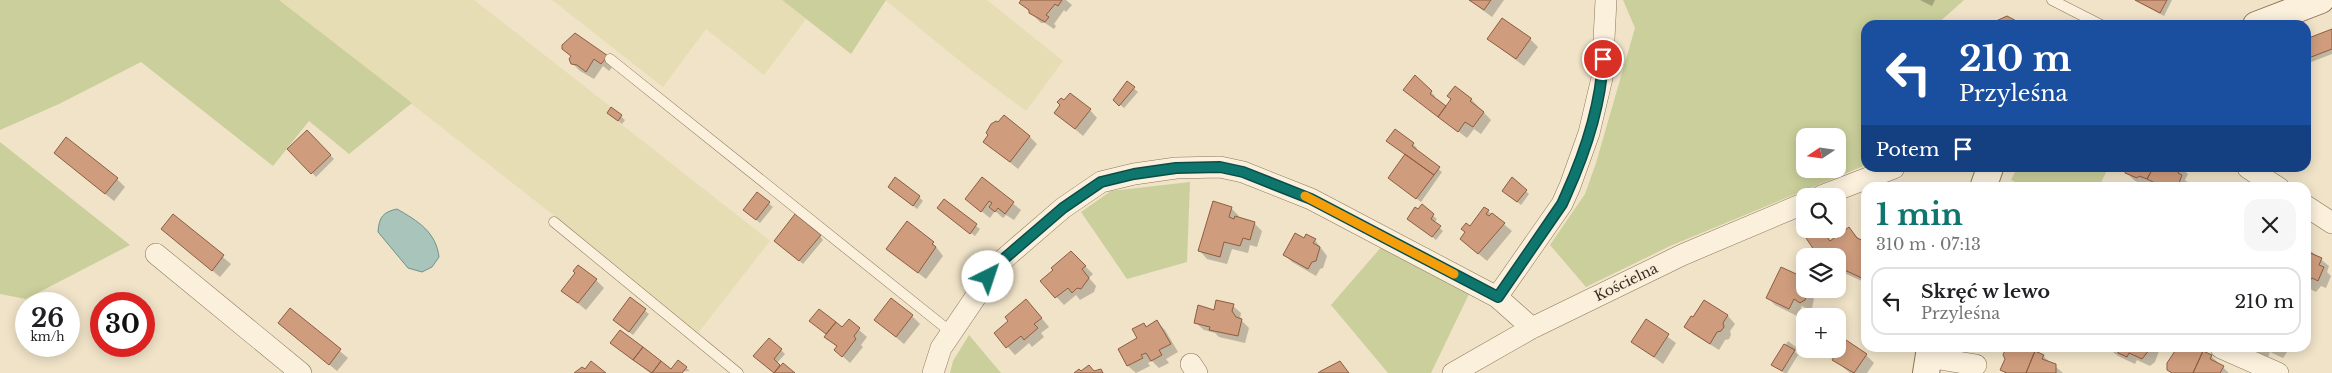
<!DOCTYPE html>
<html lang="pl">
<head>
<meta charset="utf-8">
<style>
  body { margin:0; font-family:"Libre Baskerville",serif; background:#f6f6f6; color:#202124; height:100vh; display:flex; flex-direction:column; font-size:19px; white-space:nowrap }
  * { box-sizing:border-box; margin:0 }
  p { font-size:16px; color:#757577 }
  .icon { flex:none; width:28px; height:28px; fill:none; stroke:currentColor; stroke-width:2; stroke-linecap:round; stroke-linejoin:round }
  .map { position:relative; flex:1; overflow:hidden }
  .drawer { position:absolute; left:1861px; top:182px; width:450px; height:170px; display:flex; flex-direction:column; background:#fff; border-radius:15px; box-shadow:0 2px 12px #0003 }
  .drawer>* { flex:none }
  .hud { position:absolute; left:1861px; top:20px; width:450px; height:152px; border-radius:15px; box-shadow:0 2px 12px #0003; background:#1a4fa0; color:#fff; overflow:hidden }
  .needle { width:32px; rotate:257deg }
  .tools { position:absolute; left:1796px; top:128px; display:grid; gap:10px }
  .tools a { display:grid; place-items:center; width:50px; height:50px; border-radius:10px; background:#fff; box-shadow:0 2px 12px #0003; font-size:25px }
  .speed { position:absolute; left:15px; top:292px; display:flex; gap:10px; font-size:25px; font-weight:700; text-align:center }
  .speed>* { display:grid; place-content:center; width:65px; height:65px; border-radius:50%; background:#fff; box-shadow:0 2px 12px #0003; line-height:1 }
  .speed small { font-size:12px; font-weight:400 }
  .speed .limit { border:8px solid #d22; background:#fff; color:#111 }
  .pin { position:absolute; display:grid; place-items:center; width:42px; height:42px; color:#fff; margin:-21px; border:2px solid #fff; border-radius:50%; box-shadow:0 1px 5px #0007 }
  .me { position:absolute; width:55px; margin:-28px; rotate:41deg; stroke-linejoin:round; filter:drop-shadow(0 0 4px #0008) }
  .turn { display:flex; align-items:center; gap:18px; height:105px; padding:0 15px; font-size:22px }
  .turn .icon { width:65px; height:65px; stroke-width:2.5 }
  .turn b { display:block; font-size:35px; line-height:42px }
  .then { display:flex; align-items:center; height:48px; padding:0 15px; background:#0003; gap:10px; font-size:19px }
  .round { display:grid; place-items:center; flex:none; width:52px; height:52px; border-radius:15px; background:#f6f6f6 }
  .headline { display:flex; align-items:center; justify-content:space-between; height:85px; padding:0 15px }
  h1 { font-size:30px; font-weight:800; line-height:38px; color:#0f766e }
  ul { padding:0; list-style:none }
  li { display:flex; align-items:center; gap:15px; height:68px; margin:0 10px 8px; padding:0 5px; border:2px solid #e0e0e0; border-radius:15px }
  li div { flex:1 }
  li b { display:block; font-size:19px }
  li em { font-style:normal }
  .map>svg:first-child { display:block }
  .farmland { fill:#e6ddb5 }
  .green { fill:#cacf9b; fill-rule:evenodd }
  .water { fill:#a9c4bb; stroke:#6f9389 }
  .shadow { fill:#0003 }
  .building { fill:#cf9d7d; stroke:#8d5d41 }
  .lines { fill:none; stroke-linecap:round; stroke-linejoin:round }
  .service-casing { stroke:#8d755c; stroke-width:11 }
  .minor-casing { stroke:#8d755c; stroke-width:22 }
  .tertiary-casing { stroke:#8d755c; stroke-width:28 }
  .service { stroke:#faf0dc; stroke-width:10 }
  .minor { stroke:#faf0dc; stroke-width:21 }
  .tertiary { stroke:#faf0dc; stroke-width:26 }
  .route-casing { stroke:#0a4d48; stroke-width:12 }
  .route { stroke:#0f766e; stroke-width:9 }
  .slow { stroke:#f59e0b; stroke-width:9 }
  .labels { text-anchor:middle; stroke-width:4; stroke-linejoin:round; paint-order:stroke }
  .street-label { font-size:14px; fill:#3d2d20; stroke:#f7edd8 }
</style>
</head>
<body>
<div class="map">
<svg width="2332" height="373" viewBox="0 0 2332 373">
  <rect width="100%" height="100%" fill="#f0e3c8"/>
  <!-- farmland -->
  <path class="farmland" d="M279,0H474L611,107L607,113L770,241L698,333L552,214Z
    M552,0H782L806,19L764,75L706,29L663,87Z
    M885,0H987L1063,61L1026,111L966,66Z"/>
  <!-- green -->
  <path class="green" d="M0,0H279L412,103L349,154L309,121L273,166L141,62L59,104L0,130Z
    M782,0H886L851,54Z
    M1623,0H1964L1936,25H1866V165L1670,246L1586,287L1550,245L1585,194L1596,163L1635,28ZM1805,136H1838V169H1805Z
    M0,142L130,245L26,299L0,294Z
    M2017,168H2108L2099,187H2026L2011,180Z
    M1190,182L1187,262L1127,279L1081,212L1111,191Z
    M1383,245L1469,294L1431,373H1388L1331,305Z
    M969,335L1001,373H950L953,361Z"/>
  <!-- water -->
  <path class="water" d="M397,209C418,221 436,232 439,257L432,267L422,272L408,268L378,232C379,217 383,212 397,209Z"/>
  <!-- shadow -->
  <path class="shadow" d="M1023,0H1066L1072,5L1066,12L1064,10L1054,24L1056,26L1054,29L1045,23H1041L1021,3Z
    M1469,0H1504L1492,17Z
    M1920,0H1935L1932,6Z
    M2134,0H2172L2164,16Z
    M2332,30V54L2306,64V40Z
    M575,34L615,64L609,71L603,66L594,79L580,71L572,63V57L563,49Z
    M1488,39H1530L1538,47L1524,66Z
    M1415,77L1435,96L1434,98L1446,108L1452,99L1455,88L1472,100L1491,120L1481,134L1474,129L1467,138L1443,120Z
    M1128,83L1138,92L1124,108L1118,103Z
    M612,109L625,120L622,124L612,116Z
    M1090,110L1097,118L1083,136L1056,113Z
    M307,131L334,159L316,177L289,149Z
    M990,135L1030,137L1037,144L1018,169L985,142Z
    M1413,144L1417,148L1415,150L1442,172L1421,202L1393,181Z
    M63,160L117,179L125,187L114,201Z
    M2128,168H2181L2188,174L2185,180L2190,184L2188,188H2158L2148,183L2145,185L2135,181L2127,173Z
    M982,179L1021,210L1014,220L1006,215L1003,218L995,211L990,218L966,199Z
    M1512,179L1529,194L1521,205L1507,194Z
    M893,190L919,197L923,201L917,209Z
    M757,194L773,207L760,223L749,214Z
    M944,201L980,229L975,236L942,212Z
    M1422,206L1437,219L1434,223L1443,231L1436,240L1413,222Z
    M1231,208L1239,216L1238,218L1254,223L1262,231L1257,247L1250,245L1248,253L1232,249L1227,264L1207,259L1200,251Z
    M1488,211L1512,231L1487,261L1461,239Z
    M173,215L231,264L220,277L162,229Z
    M1849,228L1860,240L1866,244V283L1842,272L1841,274L1838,273V256H1819L1808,238L1821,229L1831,241Z
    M820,236L823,240L803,264L779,244Z
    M1304,239L1315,240L1327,256L1323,268L1320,269L1316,276L1292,262L1284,254Z
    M933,243L943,256L926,279L887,249Z
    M2306,247L2329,266L2327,272L2331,276L2326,288L2321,286L2316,292L2306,287Z
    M1079,260L1093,274L1089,278L1096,286L1094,292L1080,300L1076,295L1064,305L1042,281Z
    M1781,268L1805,279V289H1814L1810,296L1814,299L1812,308L1809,310L1802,306L1797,316L1775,305L1767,297Z
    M596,280L604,288L586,310L563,291Z
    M630,299L649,314L633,335L618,324Z
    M1704,301L1728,316L1735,324L1730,331L1731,335L1729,339L1725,340L1719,350L1693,334L1685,327Z
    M1233,306L1241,313L1240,319L1249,328L1245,343L1219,337L1215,333L1204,330L1196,323L1215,312Z
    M290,309L348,358L337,371L279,323Z
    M1034,309L1049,327L1041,333L1044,337L1032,347L1029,343L1015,355L995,333Z
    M819,310L842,329L849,321L867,337L861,345L863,347L850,363L836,350L838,348L826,337L828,335L815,324Z
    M912,316L920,324L904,344L875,320Z
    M1646,321L1676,343L1663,364L1632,341Z
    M1157,322L1165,330L1178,352L1166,359L1169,363L1159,368L1152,361L1148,363L1150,366L1136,373L1128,366L1120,350L1139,339L1143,324L1147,328Z
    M1788,341L1797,348L1795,352L1798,355L1787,373H1784L1773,365Z
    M615,346L671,371L686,368L690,371L650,373Z
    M2010,348L2043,356L2063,373H2005L2001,370L2006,359V351Z
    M2108,348H2160L2155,362L2150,366L2137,360L2135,364L2118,356Z
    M2178,348L2211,356L2229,373H2171L2168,370Z
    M2249,348H2290L2283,358L2270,352L2268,357Z
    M781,350L785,354L777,363L793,373H775L758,359Z
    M1866,355L1874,363L1867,373H1850L1834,360Z"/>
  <!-- building -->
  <path class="building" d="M1021,0H1062L1058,6L1055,4L1046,15L1049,17L1045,22L1029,13V10L1019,3Z
    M1469,0H1491L1484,10Z
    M2135,0H2167L2160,13Z
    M2007,16L2024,25H1998L1996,21Z
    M1502,18L1531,38L1516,59L1487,39Z
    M2332,29V49L2306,59V39Z
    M575,33L608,56L601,64L594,59L586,72L577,65L571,64L569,59L571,56L562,49V45Z
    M1415,75L1432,91L1430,94L1446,106L1438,117L1403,90Z
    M1127,81L1135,87L1119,106L1113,100Z
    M1455,86L1472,99L1470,101L1484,112L1473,127L1465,122L1458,132L1438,117L1451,99L1447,96Z
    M1070,93L1091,109L1075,129L1054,113L1060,105L1057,102L1061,98L1064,100Z
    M611,107L622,115L618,121L607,113Z
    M1004,115L1030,136L1010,162L983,142L988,135L986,133L991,124L996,121L998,122Z
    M1395,129L1414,143L1412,146L1440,167L1434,175L1386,141Z
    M307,130L331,155L311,174L287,149Z
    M66,137L118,178L105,194L54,153Z
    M1405,154L1434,175L1416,199L1388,178Z
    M2126,168H2153L2147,179L2139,176L2137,178L2125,173Z
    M2153,168H2180L2178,173L2182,175L2177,188L2155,187V183L2147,179Z
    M895,177L920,196L913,206L888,187Z
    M982,177L1014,202L1005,214L998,208L995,212L989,207L992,203L989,201L981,212L965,199Z
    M1512,177L1527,190L1517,202L1502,191Z
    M757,192L770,202L756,220L743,210Z
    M944,199L977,224L970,234L937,208Z
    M1213,201L1232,207L1229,217L1234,219L1235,216L1255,222L1250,240L1243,238L1240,246L1224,242L1220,257L1198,251Z
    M1422,204L1434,214L1431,219L1441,226L1432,237L1407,219L1415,207L1418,209Z
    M1484,207L1489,210L1486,214L1489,216L1492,213L1505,223L1478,254L1460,239L1465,232L1461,229L1466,223L1470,226Z
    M173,214L224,255L212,271L161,229Z
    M795,214L821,235L799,261L774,241Z
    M907,221L934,242L932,244L936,247L918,273L886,249Z
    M1849,227L1857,238L1866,242V280L1838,267V256H1818L1806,238L1821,229L1830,241Z
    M1295,233L1304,238L1306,234L1316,239L1313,243L1320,247L1316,261L1312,262L1308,269L1283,255Z
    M2306,245L2310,247L2308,252L2322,258L2319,265L2324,267L2318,281L2312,278L2307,284Z
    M1071,251L1086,266L1082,269L1089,278L1081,289L1077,288L1072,293L1068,288L1055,298L1040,281L1053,270L1051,268Z
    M578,265L597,279L578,303L561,291L575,273L573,271Z
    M1781,267L1805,278L1803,288L1806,290L1807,295L1805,300L1800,303L1794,299L1789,309L1766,298Z
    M630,297L646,309L629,332L613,320Z
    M891,298L913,315L896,337L874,320Z
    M1026,299L1042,318L1034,324L1038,328L1024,340L1021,336L1006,348L994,333L1008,321L1005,317Z
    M1216,300L1234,304L1232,311L1236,317L1242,319L1238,336L1209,330L1210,327L1194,323L1198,305L1214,310Z
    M1704,300L1728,315L1723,323L1724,327L1721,331L1717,332L1710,344L1684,327L1691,316L1693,317Z
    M290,308L341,349L329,365L278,323Z
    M819,309L836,322L826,334L809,321Z
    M849,319L860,328L854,336L856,339L842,357L834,350L837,346L824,337L836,322L842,327Z
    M1646,319L1669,334L1654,357L1631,342Z
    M1157,320L1171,344L1159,350L1162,355L1151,361L1146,353L1141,355L1143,358L1127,366L1118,349L1137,338L1132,329L1144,323L1146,327Z
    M620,330L643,347L633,360L610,343Z
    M769,338L782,349L774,359L780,365L774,373L753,356Z
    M1846,340L1867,354L1854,373L1832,360Z
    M1784,344L1795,350L1782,371L1771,365Z
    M643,347L661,361L652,373L633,360Z
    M2009,348L2024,351L2026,348L2035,351L2026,373H2007L2000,370L2005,359L2003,355L2005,350Z
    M2120,348H2150V349L2142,359L2129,353L2127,357L2118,353Z
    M2177,348L2192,351L2194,348L2203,351L2193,373H2172L2167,370V363Z
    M2035,351L2044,355L2042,359L2056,364V373H2026Z
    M2203,351L2212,355L2210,359L2224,366L2220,373H2193Z
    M678,360L687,367L682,373H652L661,361L671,369Z
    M591,361L606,373H574L582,367L585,369Z
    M1340,361L1349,373H1318L1321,371Z
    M783,363L795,373H774Z
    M1089,365L1094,371L1101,369L1103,373H1074L1079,369L1081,371Z"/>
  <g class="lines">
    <!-- service casing -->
    <g class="service-casing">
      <path id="service" d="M2052,0L2101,25
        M610,59L952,333
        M554,222L738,373"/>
    </g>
    <!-- minor casing -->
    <g class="minor-casing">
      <path id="minor" d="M2248,168L2279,188
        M1821,196L1894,168
        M2306,206L2332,223
        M156,254L301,373
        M1497,297L1562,204L1570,186L1589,133L1602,78L1606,0
        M2221,348L2278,373
        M1928,357L1976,365
        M1191,364L1197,373
        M933,373L941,348L998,264L1063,208L1101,182L1134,174L1176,168L1220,167L1243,172L1311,199L1497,297L1532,328
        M1453,373L1532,328L1682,255L1805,203"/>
    </g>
    <!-- tertiary casing -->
    <g class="tertiary-casing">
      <path id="tertiary" d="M2256,25L2321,0
        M1983,188L1990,168
        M1926,373L1930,348"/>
    </g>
    <!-- service -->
    <use href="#service" class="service"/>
    <!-- minor -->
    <use href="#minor" class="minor"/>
    <!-- tertiary -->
    <use href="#tertiary" class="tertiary"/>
  </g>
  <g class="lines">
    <!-- route casing -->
    <g class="route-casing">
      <path id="route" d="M988,277L998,264L1063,208L1101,182L1134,174L1176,168L1220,167L1243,172L1311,199L1498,297L1562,204L1566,195C1585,153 1601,104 1603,59"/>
    </g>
    <!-- route -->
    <use href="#route" class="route"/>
    <!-- slow -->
    <path class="slow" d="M1305,196L1454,274"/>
  </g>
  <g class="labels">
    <!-- street labels -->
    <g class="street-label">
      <text transform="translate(1626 282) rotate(-26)" y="5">Kościelna</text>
    </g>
  </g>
</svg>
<div class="tools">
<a><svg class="needle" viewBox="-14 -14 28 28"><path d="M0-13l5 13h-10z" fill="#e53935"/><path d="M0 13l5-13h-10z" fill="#757577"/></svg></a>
<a><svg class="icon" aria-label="search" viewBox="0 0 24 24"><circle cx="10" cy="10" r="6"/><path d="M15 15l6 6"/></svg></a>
<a><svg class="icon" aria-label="layers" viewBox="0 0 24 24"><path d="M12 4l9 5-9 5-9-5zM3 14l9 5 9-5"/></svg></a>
<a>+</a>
</div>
<div class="speed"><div>26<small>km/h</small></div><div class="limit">30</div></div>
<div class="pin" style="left:1603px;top:59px;background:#d93025"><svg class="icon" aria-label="arrive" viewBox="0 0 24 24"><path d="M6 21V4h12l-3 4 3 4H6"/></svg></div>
<svg class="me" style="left:988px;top:277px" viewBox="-20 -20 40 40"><circle r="19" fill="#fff"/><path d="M0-13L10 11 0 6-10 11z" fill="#0f766e"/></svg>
<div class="hud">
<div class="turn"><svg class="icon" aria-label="left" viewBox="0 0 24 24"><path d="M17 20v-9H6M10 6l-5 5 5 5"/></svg><div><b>210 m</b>Przyleśna</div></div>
<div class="then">Potem<svg class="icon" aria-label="arrive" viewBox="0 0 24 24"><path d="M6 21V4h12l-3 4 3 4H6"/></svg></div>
</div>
<section class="drawer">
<div class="headline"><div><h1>1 min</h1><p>310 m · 07:13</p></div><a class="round"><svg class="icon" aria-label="close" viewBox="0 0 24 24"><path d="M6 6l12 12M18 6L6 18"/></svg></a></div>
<ul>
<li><svg class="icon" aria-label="left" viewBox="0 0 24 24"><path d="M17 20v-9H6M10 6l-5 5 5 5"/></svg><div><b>Skręć w lewo</b><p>Przyleśna</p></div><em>210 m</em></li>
</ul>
</section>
</div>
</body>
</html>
